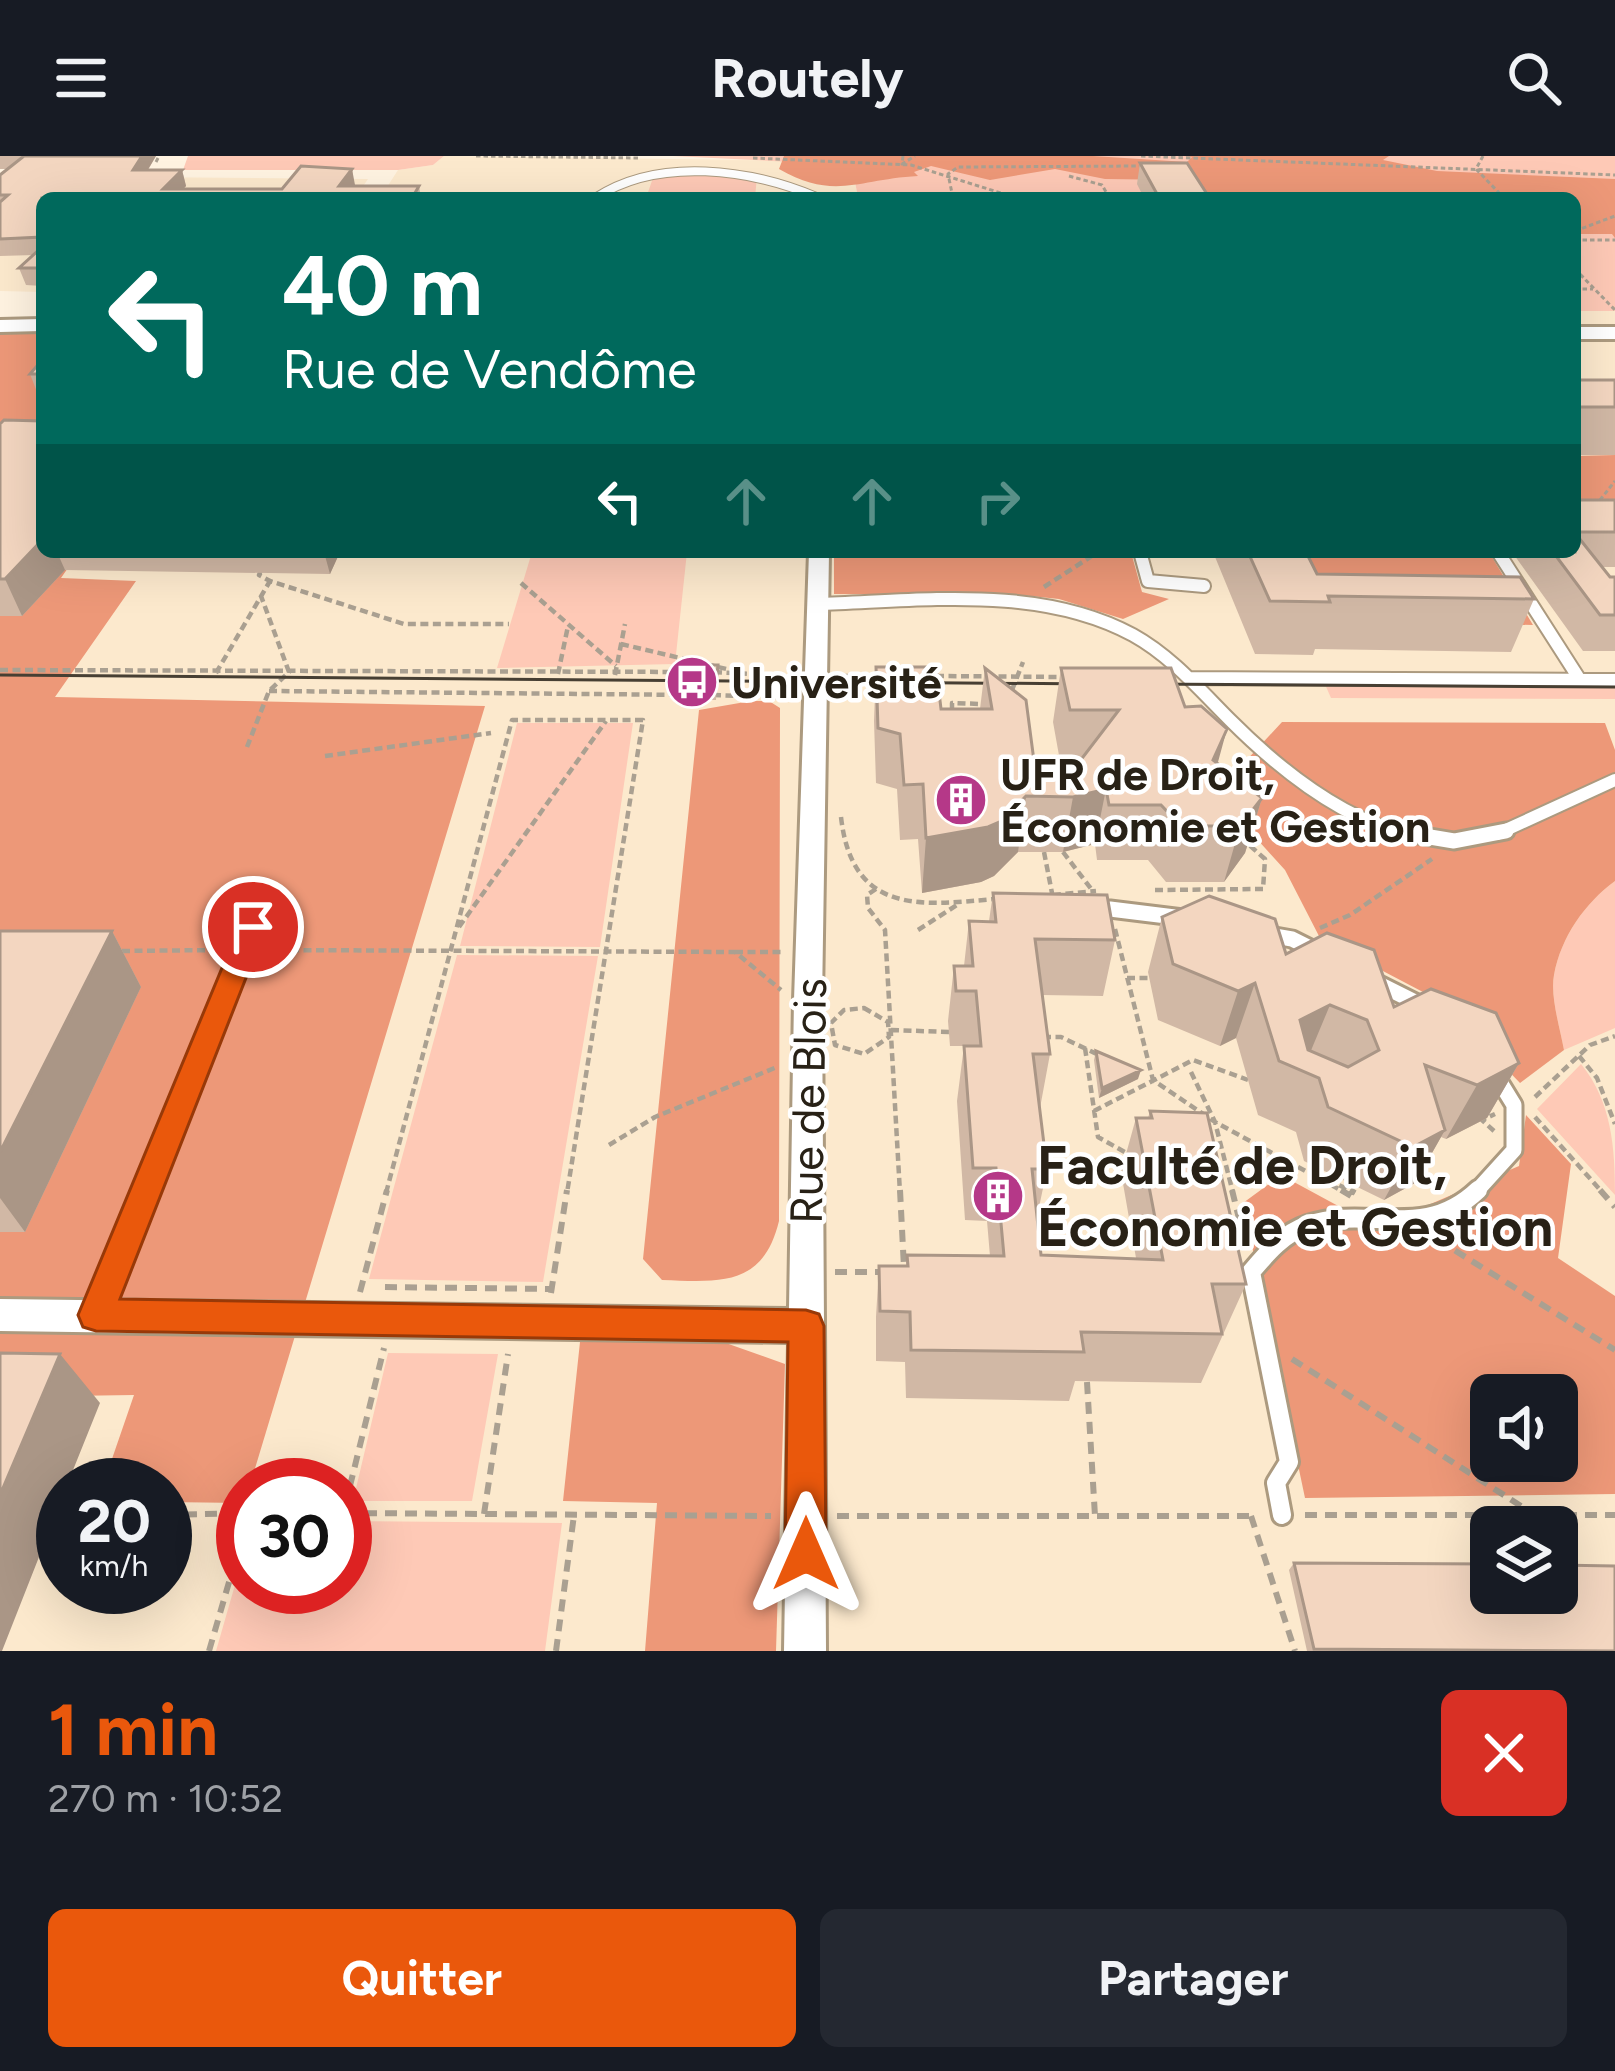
<!DOCTYPE html>
<html lang="fr">
<head>
<meta charset="utf-8">
<style>
  body { margin:0; font-family:Figtree,sans-serif; background:#242831; color:#f1f3f6; height:100vh; display:flex; flex-direction:column; font-size:45px; white-space:nowrap }
  * { box-sizing:border-box; margin:0 }
  p { font-size:39px; color:#9ea1a6 }
  .icon { flex:none; width:66px; height:66px; fill:none; stroke:currentColor; stroke-width:2; stroke-linecap:round; stroke-linejoin:round }
  .map { position:relative; height:1495px; overflow:hidden }
  .side { display:flex; flex-direction:column; background:#171b24; flex:1 }
  .side>* { flex:none }
  .banner { position:absolute; left:36px; top:36px; width:1545px; height:366px; border-radius:18px; box-shadow:0 12px 48px #0002; background:#00695c; color:#fff; overflow:hidden }
  .buttons { position:absolute; left:1470px; top:1218px; display:grid; gap:24px }
  .buttons a { display:grid; place-items:center; width:108px; height:108px; border-radius:18px; background:#171b24; box-shadow:0 12px 48px #0002; font-size:60px }
  .speed { position:absolute; left:36px; top:1302px; display:flex; gap:24px; font-size:60px; font-weight:700; text-align:center }
  .speed>* { display:grid; place-content:center; width:156px; height:156px; border-radius:50%; background:#171b24; box-shadow:0 12px 48px #0002; line-height:1 }
  .speed small { font-size:30px; font-weight:400 }
  .speed .limit { border:18px solid #d22; background:#fff; color:#111 }
  .pin { position:absolute; display:grid; place-items:center; width:102px; height:102px; color:#fff; margin:-51px; border:6px solid #fff; border-radius:50%; box-shadow:0 3px 12px #0007 }
  .me { position:absolute; width:132px; margin:-66px; rotate:0deg; stroke-linejoin:round; filter:drop-shadow(0 0 9px #0008) }
  .turn { display:flex; align-items:center; gap:42px; height:252px; padding:0 48px; font-size:54px }
  .turn .icon { width:156px; height:156px; stroke-width:2.5 }
  .turn b { display:block; font-size:84px; line-height:102px }
  .lanes { display:flex; align-items:center; height:114px; padding:0 48px; background:#0003; justify-content:center; gap:60px; direction:ltr }
  .lanes .off { opacity:.35 }
  .round { display:grid; place-items:center; flex:none; width:126px; height:126px; border-radius:18px; background:#242831 }
  .overview { display:flex; align-items:center; justify-content:space-between; height:204px; padding:0 48px }
  h1 { font-size:72px; font-weight:700; line-height:90px; color:#ea580c }
  .cta { display:flex; gap:24px; margin-top:auto; padding:24px 48px }
  .cta a { flex:1; height:138px; border-radius:18px; background:#ea580c; color:#fff; font-size:48px; font-weight:700; line-height:138px; text-align:center }
  .cta a+a { background:#242831; color:#f1f3f6 }
  header { display:flex; justify-content:space-between; align-items:center; height:156px; padding:0 48px; background:#171b24; font-size:54px; font-weight:700 }
  .map>svg:first-child { display:block }
  .built { fill:#fce9cd; fill-rule:evenodd }
  .green { fill:#fec9b6 }
  .forest { fill:#ed9878; fill-rule:evenodd }
  .lines { fill:none; stroke-linecap:round; stroke-linejoin:round }
  .lane-far3-casing { stroke:#ac9a7f; stroke-width:10 }
  .lane-far2-casing { stroke:#ac9a7f; stroke-width:16 }
  .lane-far1-casing { stroke:#ac9a7f; stroke-width:21 }
  .lane-casing { stroke:#ac9a7f; stroke-width:24 }
  .street-casing { stroke:#ac9a7f; stroke-width:6 }
  .secondary-casing { stroke:#ac9a7f; stroke-width:6 }
  .path-far2 { stroke:#aaa091; stroke-width:3; stroke-dasharray:4.5 3; stroke-linecap:butt }
  .path-far1 { stroke:#aaa091; stroke-width:4.5; stroke-dasharray:8 4.5; stroke-linecap:butt }
  .path { stroke:#aaa091; stroke-width:6; stroke-dasharray:12 8; stroke-linecap:butt }
  .lane-far3 { stroke:#fff; stroke-width:8 }
  .lane-far2 { stroke:#fff; stroke-width:12 }
  .lane-far1 { stroke:#fff; stroke-width:15 }
  .lane { stroke:#fff; stroke-width:18 }
  .street { fill:#fff; fill-rule:evenodd }
  .secondary { fill:#fff; fill-rule:evenodd }
  .tram { stroke:#473f33; stroke-width:3 }
  .wall { fill:#d1b8a5 }
  .shaded-wall { fill:#aa9686 }
  .building { fill:#f3d6c0; stroke:#aa9686; stroke-width:3; fill-rule:evenodd }
  .route { fill:#ea580c; stroke:#983908; stroke-width:3 }
  .labels { text-anchor:middle; stroke-width:9; stroke-linejoin:round; paint-order:stroke }
  .poi-label { font-size:45px; font-weight:bold; fill:#282116; stroke:#fff; text-anchor:start }
  .street-label { font-size:45px; fill:#282116; stroke:#fff }
  .near-poi-label { font-size:54px; font-weight:bold; fill:#282116; stroke:#fff; text-anchor:start }
</style>
</head>
<body>
<header><svg class="icon" aria-label="menu" viewBox="0 0 24 24"><path d="M4 6h16M4 12h16M4 18h16"/></svg>Routely<svg class="icon" aria-label="search" viewBox="0 0 24 24"><circle cx="10" cy="10" r="6"/><path d="M15 15l6 6"/></svg></header>
<div class="map">
<svg width="1615" height="1495" viewBox="0 0 1615 1495">
  <rect width="100%" height="100%" fill="#fff3e1"/>
  <!-- built -->
  <path class="built" d="M444,0L825,5L852,9L858,42H380L398,14L433,9Z
    M5,20L368,23L355,42H42V136L0,135V24Z
    M1575,155H1615V1495H0L16,462L84,396H1575ZM1491,1239H1557V1305H1491ZM63,1329H165V1431H63ZM243,1329H345V1431H243ZM1491,1371H1557V1437H1491Z"/>
  <!-- green -->
  <path class="green" d="M188,0H444L433,9L398,14H183Z
    M673,0H1615V155H1575V42H858L852,9Z
    M654,19L757,20L755,42H646Z
    M532,396H687L675,508L497,512Z
    M1324,526L1615,527V543L1331,542Z
    M517,567H633L600,791L460,790Z
    M1615,725V872L1564,894C1560,872 1550,840 1554,819C1561,781 1585,747 1615,725Z
    M457,799L598,800L543,1126L369,1123Z
    M1581,908C1612,946 1615,992 1615,1039L1537,953Z
    M388,1197L498,1198L472,1345H353Z
    M345,1365L562,1367L545,1495H216L243,1401V1431H345Z"/>
  <!-- forest -->
  <path class="forest" d="M784,0H1093L1187,6L1192,1L1184,0H1389L1383,4L1437,15L1615,23V82L1612,78H1575V42H1209L1191,25L1182,24L1105,23L1055,13L990,24L931,10L914,16L918,20C858,23 835,45 779,13Z
    M0,178H42V396H79L61,422L136,425L55,541L485,550L250,1329H243V1347L165,1346V1329H103L134,1239L0,1241Z
    M1615,299V343H1593L1575,361V300Z
    M834,396H1131L1142,436L1169,443L1123,463L1059,443L1021,439L834,438Z
    M1285,396H1489L1533,469L1349,466Z
    M751,545H769L780,552L779,1065C763,1131 720,1126 662,1124L643,1103L699,554Z
    M1282,566L1605,567L1615,594V725C1585,747 1561,781 1554,819C1550,840 1560,872 1564,894L1520,927L1442,846L1320,782L1285,714L1247,672L1242,609Z
    M1526,959L1571,1008L1558,1102L1615,1140V1338L1305,1342L1243,1047L1281,1019L1377,1071L1519,1010ZM1491,1239H1557V1305H1491Z
    M580,1186H723L785,1208L776,1495H645L657,1347L563,1345Z"/>
  <g class="lines">
    <!-- lane-far3 casing -->
    <g class="lane-far3-casing">
      <path id="lane-far3" d="M595,42C659,0 751,13 819,42"/>
    </g>
    <!-- lane-far2 casing -->
    <g class="lane-far2-casing">
      <path id="lane-far2" d="M1140,396L1148,425L1204,430
        M1498,396L1580,524
        M817,448C920,445 1039,428 1133,479C1171,500 1200,534 1230,564C1278,612 1338,661 1405,678
        M1189,522L1615,524
        M1497,678L1615,624"/>
    </g>
    <!-- lane-far1 casing -->
    <g class="lane-far1-casing">
      <path id="lane-far1" d="M1394,675L1454,685L1506,675
        M1110,753L1183,762
        M1264,778L1292,783L1316,795
        M1373,825L1423,850
        M145,1037L252,771
        M1475,1037L1514,994V949L1495,918"/>
    </g>
    <!-- lane casing -->
    <g class="lane-casing">
      <path id="lane" d="M96,1159L146,1034
        M1282,1359L1276,1327L1289,1306L1251,1116C1267,1097 1284,1077 1308,1069C1369,1049 1423,1086 1478,1034"/>
    </g>
    <!-- street casing -->
    <g class="street-casing">
      <path id="street" d="M809,396H829L822,844L826,1495H784L789,1186L0,1175V1143L789,1153L794,844Z"/>
    </g>
    <!-- secondary casing -->
    <g class="secondary-casing">
      <path id="secondary" d="M42,163V175L0,176V164Z
        M1575,171H1615V183H1575Z"/>
    </g>
    <!-- path-far2 -->
    <path class="path-far2" d="M476,0L640,2
      M903,0L902,8L915,0
      M1141,0L1615,19
      M1483,0L1476,13L1504,42
      M753,2L911,9L1017,42
      M156,6L159,0
      M1069,20L1102,29L1106,36L1095,42
      M953,42L948,18L958,11L1142,10
      M1575,75L1615,60
      M1575,84H1615
      M1575,113L1615,154
      M1575,133H1593
      M1600,344L1615,325"/>
    <!-- path-far1 -->
    <path class="path-far1" d="M261,414L259,419L270,425L404,468H509
      M521,427L616,510
      M1044,431L1098,396
      M621,488L739,516
      M0,514L697,516
      M714,516L792,520
      M216,517L270,425
      M558,518L568,470
      M615,519L625,468
      M840,520H877
      M936,520L1063,521
      M1012,534L1023,506
      M269,535L696,539
      M713,539L792,542
      M952,554V547L981,548
      M247,591L269,535L289,516L261,440
      M325,600L491,577
      M841,661C852,758 919,750 994,743
      M1044,696L1052,737
      M1063,696L1092,734
      M876,733L867,739L868,752L885,774L900,1037
      M1155,734L1263,733L1265,703L1247,687
      M1053,739L1096,735
      M459,771L606,565
      M1320,772L1350,759L1432,703
      M1115,773L1153,924L1215,966L1346,1037
      M918,774L957,749
      M266,794L735,796L781,834
      M122,795L219,794
      M735,796H783
      M1127,822H1149
      M864,852L888,866L889,881L864,898L835,889L831,867L844,854Z
      M891,874L949,876
      M1043,881H1061L1099,899
      M1085,892L1098,981L1130,999
      M1579,900L1597,922L1615,968
      M1191,916L1215,966L1233,1037
      M1535,941L1590,889L1615,880
      M1094,955L1193,904L1248,924
      M1535,961L1603,1037
      M1494,975L1482,964L1495,958
      M609,989L655,961L777,911
      M1317,1018L1355,1037
      M1418,1018L1427,1019L1433,1033
      M386,1037L512,564H643L567,1037"/>
    <!-- path -->
    <path class="path" d="M900,1034L904,1112
      M1232,1034L1245,1087
      M1341,1034L1351,1040
      M1350,1034L1355,1037
      M1600,1034L1615,1051
      M1438,1084L1615,1194
      M835,1116H884
      M385,1131L551,1133
      M360,1136L387,1034
      M551,1137L567,1034
      M1292,1203L1535,1359
      M1087,1226L1095,1360
      M345,1350L384,1192
      M345,1357L771,1360
      M484,1358L508,1198
      M165,1359L243,1357
      M1305,1359H1615
      M837,1360H1257
      M1251,1360L1295,1495
      M54,1362H63
      M209,1495L243,1378
      M556,1495L574,1359"/>
    <!-- lane-far3 -->
    <use href="#lane-far3" class="lane-far3"/>
    <!-- lane-far2 -->
    <use href="#lane-far2" class="lane-far2"/>
    <!-- lane-far1 -->
    <use href="#lane-far1" class="lane-far1"/>
    <!-- lane -->
    <use href="#lane" class="lane"/>
    <!-- street -->
    <use href="#street" class="street"/>
    <!-- secondary -->
    <use href="#secondary" class="secondary"/>
    <!-- tram -->
    <path class="tram" d="M0,519L1093,528
      M1141,528L1615,531"/>
  </g>
  <!-- wall -->
  <path class="wall" d="M0,0H156L148,14H182L186,30L183,33H282L352,13L354,30H419L421,42H42V130L26,129L19,112L34,99L0,100V19L7,13H0Z
    M1140,7L1207,38L1206,42H1144L1137,28Z
    M42,204V249L30,218Z
    M1575,224H1615V299H1575Z
    M0,268L42,396H340L330,418L65,414L22,460H0Z
    M1575,376H1615V411H1602L1610,421H1615V495H1583L1512,396H1575Z
    M1213,396H1306L1317,418L1534,443L1511,496L1315,493L1313,499L1255,498Z
    M718,509L716,544H694L693,535Z
    M876,511L941,553H980L985,512L1034,605H1060L1053,566L1061,512L1185,551L1218,607L1262,642L1245,697L1224,726H1166L1148,704H1097L1095,688L1063,696H1018L994,720L981,726L922,737L918,683L900,684L897,633L876,627L874,565Z
    M993,737L1115,784L1103,840L1042,839L1050,898L1040,952L1047,1013L1037,1061L1041,1099L1136,1102L1121,1016L1136,962H1148L1150,955L1246,1128L1201,1227L1075,1225L1069,1245L906,1242L905,1206L876,1205V1161L879,1110H906L907,1099L990,1100L987,1065L965,1064L957,945L964,890H969H950L948,865L954,810H964L969,765H989Z
    M1162,761L1286,798L1519,907L1487,962L1446,983L1441,981L1415,1027L1384,1044L1304,1005L1296,976L1258,959L1236,882L1220,890L1158,864L1148,816Z
    M0,775H112L141,831L25,1076H0Z
    M1096,895L1138,923L1099,942L1094,904Z
    M1294,1407L1615,1495H1307L1289,1414Z"/>
  <!-- shaded-wall -->
  <path class="shaded-wall" d="M142,0H156L138,30L133,14Z
    M352,13L355,29L345,42L339,30Z
    M182,14L186,30L175,42L163,33Z
    M42,384V396H57L65,414L22,460L5,423Z
    M324,396H340L330,418Z
    M1227,573L1212,628L1213,604Z
    M1106,633L1095,688L1063,696L1073,641Z
    M1026,640L1018,696L994,720L981,726L922,737L926,682Z
    M1262,642L1245,697L1224,726L1240,670Z
    M112,775L141,831L25,1076L0,1042V996Z
    M1255,827L1236,882L1220,890L1238,835Z
    M1330,849L1307,904L1300,864Z
    M1519,907L1487,962L1446,983L1477,929Z
    M1141,914L1138,923L1099,942L1102,932Z
    M1445,974L1415,1027L1384,1044L1413,991Z
    M60,1198L100,1247L67,1329H63V1340L2,1495H0V1339Z"/>
  <!-- building -->
  <path class="building" d="M24,0H142L133,14H182L163,33H282L301,10L352,13L339,30H419L412,42H42V81L0,83V46L8,39H0V19Z
    M1140,7H1187L1207,38H1157Z
    M42,91V112H19Z
    M42,204V218H30Z
    M1575,224H1615V251H1575Z
    M4,264L42,265V384L5,423H0V268Z
    M1575,344H1615V376H1575Z
    M1575,377L1610,421H1615V459H1600L1553,396H1575Z
    M1248,396H1306L1317,418L1520,421L1534,443L1328,440L1330,446L1270,445Z
    M696,509H718L715,535H693Z
    M876,511H936L941,553H992L985,512L1026,544L1034,605H1080L1119,554H1070L1061,512H1171L1185,551L1201,550L1227,573L1213,604L1262,642L1240,670H1181L1161,649H1109L1106,633L1073,641L1026,640L1002,665L988,671L926,682L923,628L904,629L900,578L878,572Z
    M993,737L1107,739L1115,784L1035,783L1050,898H1033L1047,1013H1032L1041,1099L1163,1104L1136,962H1152L1150,955L1207,957L1246,1128H1212L1222,1178L1081,1176L1084,1196L911,1194L910,1156L880,1155L879,1110H908L907,1099L1004,1100L996,1012H973L964,890H981L976,835H956L954,810H973L969,765L996,766Z
    M1209,740L1275,763L1286,798L1327,777L1374,794L1394,851L1431,833L1496,857L1519,907L1477,929L1425,909L1445,974L1413,991L1328,951L1319,922L1279,905L1255,827L1238,835L1173,808L1162,761ZM1330,849L1367,864L1379,894L1348,911L1308,894L1300,864Z
    M0,775H112L0,996Z
    M1096,895L1141,914L1102,932Z
    M0,1197L60,1198L0,1339Z
    M1294,1407L1491,1408V1437H1557V1409L1615,1410V1495L1314,1493Z"/>
  <!-- route -->
  <path class="route" d="M253,761L266,771L120,1143L806,1154L819,1158L824,1170L826,1398L820,1412L806,1418L791,1412L785,1398L788,1186L96,1175L83,1171L78,1159L239,771Z"/>
  <!-- icons -->
  <defs>
    <g id="bus-disc" transform="scale(2.7)"><circle r="9.5" fill="#b53888" stroke="#fff"/><path d="M-5-6H5V4H4V6H2V4H-2V6H-4V4H-5ZM-3.5-4V0h7V-4ZM-3.5 1.2v1.5H-2V1.2ZM2 1.2v1.5H3.5V1.2Z" fill="#fff"/></g>
    <g id="building-disc" transform="scale(2.7)"><circle r="9.5" fill="#b53888" stroke="#fff"/><path d="M-4-6H4V6H1V3H-1V6H-4ZM-2.5-4.3h1.7v1.8h-1.7ZM.8-4.3h1.7v1.8H.8ZM-2.5-1h1.7V.8h-1.7ZM.8-1h1.7V.8H.8Z" fill="#fff"/></g>
  </defs>
  <g fill-rule="evenodd">
    <use href="#bus-disc" x="692" y="526"/>
    <use href="#building-disc" x="961" y="644"/>
    <use href="#building-disc" x="998" y="1040"/>
  </g>
  <g class="labels">
    <!-- poi labels -->
    <g class="poi-label">
      <text x="731" y="542">Université</text>
      <text x="1000" y="634">UFR de Droit,<tspan x="1000" dy="52">Économie et Gestion</tspan></text>
    </g>
    <!-- street labels -->
    <g class="street-label">
      <text transform="translate(808 945) rotate(-89)" y="16">Rue de Blois</text>
    </g>
    <!-- near-poi labels -->
    <g class="near-poi-label">
      <text x="1037" y="1028">Faculté de Droit,<tspan x="1037" dy="62">Économie et Gestion</tspan></text>
    </g>
  </g>
</svg>
<div class="buttons">
<a><svg class="icon" aria-label="sound" viewBox="0 0 24 24"><path d="M4 9h4l5-4v14l-5-4H4zM17 9q2 3 0 6"/></svg></a>
<a><svg class="icon" aria-label="layers" viewBox="0 0 24 24"><path d="M12 4l9 5-9 5-9-5zM3 14l9 5 9-5"/></svg></a>
</div>
<div class="speed"><div>20<small>km/h</small></div><div class="limit">30</div></div>
<div class="pin" style="left:253px;top:771px;background:#d93025"><svg class="icon" aria-label="arrive" viewBox="0 0 24 24"><path d="M6 21V4h12l-3 4 3 4H6"/></svg></div>
<svg class="me" style="left:806px;top:1398px" viewBox="-20 -20 40 40"><path d="M0-17L14 15 0 8-14 15z" fill="#ea580c" stroke="#fff" stroke-width="4"/></svg>
<div class="banner">
<div class="turn"><svg class="icon" aria-label="left" viewBox="0 0 24 24"><path d="M17 20v-9H6M10 6l-5 5 5 5"/></svg><div><b>40 m</b>Rue de Vendôme</div></div>
<div class="lanes"><svg class="icon" aria-label="left" viewBox="0 0 24 24"><path d="M17 20v-9H6M10 6l-5 5 5 5"/></svg><svg class="icon off" aria-label="ahead" viewBox="0 0 24 24"><path d="M12 20V5M6 11l6-6 6 6"/></svg><svg class="icon off" aria-label="ahead" viewBox="0 0 24 24"><path d="M12 20V5M6 11l6-6 6 6"/></svg><svg class="icon off" aria-label="right" viewBox="0 0 24 24"><path d="M7 20v-9h11M14 6l5 5-5 5"/></svg></div>
</div>
</div>
<section class="side">
<div class="overview"><div><h1>1 min</h1><p>270 m · 10:52</p></div><a class="round" style="background:#d93025;color:#fff"><svg class="icon" aria-label="close" viewBox="0 0 24 24"><path d="M6 6l12 12M18 6L6 18"/></svg></a></div>
<div class="cta"><a>Quitter</a><a>Partager</a></div>
</section>
</body>
</html>
